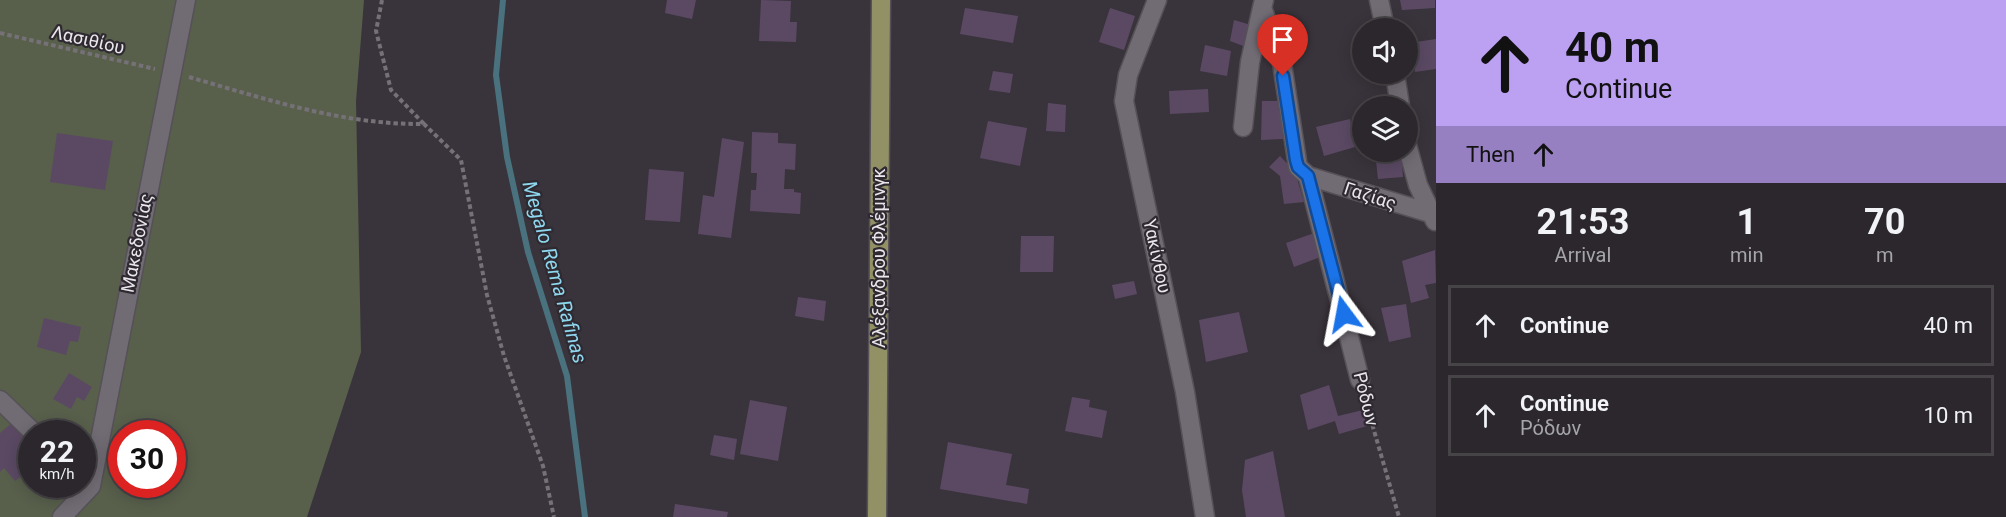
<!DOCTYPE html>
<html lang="en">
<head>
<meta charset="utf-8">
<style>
  body { margin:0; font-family:Roboto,sans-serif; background:#373338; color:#f1f3f6; height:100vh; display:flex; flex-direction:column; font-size:22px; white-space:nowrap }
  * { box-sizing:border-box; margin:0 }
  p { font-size:20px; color:#a6a5a9 }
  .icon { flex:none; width:33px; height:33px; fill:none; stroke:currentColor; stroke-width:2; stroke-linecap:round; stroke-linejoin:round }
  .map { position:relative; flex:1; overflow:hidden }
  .panel { display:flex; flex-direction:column; background:#2b272c; width:570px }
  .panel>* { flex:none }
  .guide { background:#bca0f2; color:#111; overflow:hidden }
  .tools { position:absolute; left:1352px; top:18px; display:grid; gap:12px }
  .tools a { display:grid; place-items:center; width:66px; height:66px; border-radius:50%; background:#2b272c; box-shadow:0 3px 15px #0003,0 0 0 2px #474448; font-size:30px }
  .speed { position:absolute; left:18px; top:420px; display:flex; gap:12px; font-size:30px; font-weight:700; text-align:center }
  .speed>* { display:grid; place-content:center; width:78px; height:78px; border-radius:50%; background:#2b272c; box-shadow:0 3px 15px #0003,0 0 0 2px #474448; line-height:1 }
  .speed small { font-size:15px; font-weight:400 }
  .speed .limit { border:9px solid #d22; background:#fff; color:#111 }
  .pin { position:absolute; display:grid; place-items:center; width:51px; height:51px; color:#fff; margin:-62px -26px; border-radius:50% 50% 50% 0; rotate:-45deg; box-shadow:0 0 6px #0007 }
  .pin .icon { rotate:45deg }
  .me { position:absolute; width:66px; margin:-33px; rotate:347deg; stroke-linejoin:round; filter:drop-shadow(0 0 4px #0008) }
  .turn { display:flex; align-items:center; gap:21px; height:126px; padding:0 30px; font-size:27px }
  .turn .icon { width:78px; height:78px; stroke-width:2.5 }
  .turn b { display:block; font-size:42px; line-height:51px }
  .then { display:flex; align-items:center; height:57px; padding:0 30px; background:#0003; gap:12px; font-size:22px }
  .eta { display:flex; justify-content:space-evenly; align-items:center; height:102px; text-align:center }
  .eta b { font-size:36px; font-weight:700; line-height:42px }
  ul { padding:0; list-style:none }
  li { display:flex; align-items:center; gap:18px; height:81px; margin:0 12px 9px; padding:0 18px; border:3px solid #474448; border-radius:0px }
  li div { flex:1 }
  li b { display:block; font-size:22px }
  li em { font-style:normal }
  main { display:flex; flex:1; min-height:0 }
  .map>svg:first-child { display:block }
  .green { fill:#58604c; fill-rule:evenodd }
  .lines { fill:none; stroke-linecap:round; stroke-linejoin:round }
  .stream { stroke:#49717e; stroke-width:6 }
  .building { fill:#5b4964 }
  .minor-casing { stroke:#555157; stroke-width:21 }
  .major-casing { stroke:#555157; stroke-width:21 }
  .path { stroke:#757177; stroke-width:4; stroke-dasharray:4.5 3; stroke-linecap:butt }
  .minor { stroke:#716c74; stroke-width:18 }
  .major { stroke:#929166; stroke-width:18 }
  .route-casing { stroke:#114b97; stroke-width:15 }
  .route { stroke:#1a73e8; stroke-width:10 }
  .labels { text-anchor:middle; stroke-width:4.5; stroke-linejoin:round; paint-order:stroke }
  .street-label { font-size:18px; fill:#eae7ec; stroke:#2f2a31 }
  .water-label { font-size:20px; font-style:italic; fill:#8ed7ef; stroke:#2f2a31 }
</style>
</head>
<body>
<main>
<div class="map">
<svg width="1436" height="517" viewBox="0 0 1436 517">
  <rect width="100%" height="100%" fill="#39343b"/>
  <!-- green -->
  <path class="green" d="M0,0H364L356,101L361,352L307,517H0ZM32,434H82V484H32ZM122,434H172V484H122Z"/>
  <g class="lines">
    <!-- stream -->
    <path class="stream" d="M503,0L496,75L507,157L528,252L567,376L585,517"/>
  </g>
  <!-- building -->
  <path class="building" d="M667,0H696L692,19L665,13Z
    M761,0L791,1L790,22H797L796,42L759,41Z
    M1400,0H1435V8L1402,10Z
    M965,8L1018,16L1013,43L960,34Z
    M1110,8L1135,16L1124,50L1099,42Z
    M1234,20L1251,25L1246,47L1230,41Z
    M1436,39V69L1415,72L1410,43Z
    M1205,45L1231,51L1227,76L1200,71Z
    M993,71L1013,74L1010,93L989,90Z
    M1208,89L1209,112L1170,114L1169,91Z
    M1262,101H1282L1283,139L1261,140Z
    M1048,103L1066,105L1065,132L1046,131Z
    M1350,119L1355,147L1324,156L1316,127Z
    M988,121L1027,128L1020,166L980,158Z
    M752,132L778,133V143L796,144L795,170L785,169L784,189H794V192L801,193L800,214L750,211L751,190H756L757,173H751Z
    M57,133L113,141L105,190L50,182Z
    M722,138L744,142L731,238L698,234L703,195L714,197Z
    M1375,152H1401L1403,177L1378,179Z
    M1280,156L1295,172L1304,202L1284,204L1280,176L1269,167Z
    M649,169L684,172L680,222L645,220Z
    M1317,232L1323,256L1294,267L1286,243Z
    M1021,236H1054L1053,272H1020Z
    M1435,250L1436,283L1425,285L1429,298L1411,303L1402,261Z
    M1134,281L1137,294L1115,299L1112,285Z
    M798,297L826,301L824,321L795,316Z
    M1406,304L1411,337L1389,342L1381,308Z
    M1239,312L1248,352L1206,362L1199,320Z
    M44,318L81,327L78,342L70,341L66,355L37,347Z
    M69,373L92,387L84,401L77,397L71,409L53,399Z
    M1329,385L1338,416L1363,410L1367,426L1339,434L1335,421L1308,430L1300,395Z
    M1072,397L1090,400L1089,407L1107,411L1102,438L1065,431Z
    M750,400L787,407L778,461L740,454Z
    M13,422L32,444V468L15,481L4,468L0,472V433Z
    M714,435L737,439L734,460L710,455Z
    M948,442L1012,454L1006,485L1029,489L1027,504L940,489Z
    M1273,451L1285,517H1246L1242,490L1245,460Z
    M675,504L728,512L727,517H673Z"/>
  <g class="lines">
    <!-- minor casing -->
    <g class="minor-casing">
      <path id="minor" d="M1157,0L1128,75L1124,101L1185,392L1205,517
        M1264,0L1262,8L1281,57L1298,167L1308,176L1433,214
        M1379,0L1385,28
        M1395,74L1400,106
        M1243,127L1250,62L1262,8
        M1407,145L1418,185L1435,221
        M1308,176L1360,380
        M0,400L35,434
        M91,486L186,0
        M62,517L91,486"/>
    </g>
    <!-- major casing -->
    <g class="major-casing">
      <path id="major" d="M877,517L881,0"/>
    </g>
    <!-- path -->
    <path class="path" d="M382,0L376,31L391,90L424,124
      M0,33L155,69
      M189,77C266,99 343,125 424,124L461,160L487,295L504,356L543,466L554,517
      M1364,396L1399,517"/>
    <!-- minor -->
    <use href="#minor" class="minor"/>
    <!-- major -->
    <use href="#major" class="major"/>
  </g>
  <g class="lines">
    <!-- route casing -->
    <g class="route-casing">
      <path id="route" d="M1283,76L1296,160L1298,167L1308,176L1344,314"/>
    </g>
    <!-- route -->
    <use href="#route" class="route"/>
  </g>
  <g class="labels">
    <!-- street labels -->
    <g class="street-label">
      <text transform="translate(88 40) rotate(13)" y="6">Λασιθίου</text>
      <text transform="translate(1370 196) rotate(18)" y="6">Γαζίας</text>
      <text transform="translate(137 243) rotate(-79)" y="6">Μακεδονίας</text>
      <text transform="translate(1157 256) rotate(78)" y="6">Υακίνθου</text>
      <text transform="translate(879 258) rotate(-90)" y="6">Αλέξανδρου Φλέμινγκ</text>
      <text transform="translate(1366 399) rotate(76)" y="6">Ρόδων</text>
    </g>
    <!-- water labels -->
    <g class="water-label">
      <text transform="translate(555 272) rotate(74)" y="7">Megalo Rema Rafinas</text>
    </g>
  </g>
</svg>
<div class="tools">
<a><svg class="icon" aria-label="sound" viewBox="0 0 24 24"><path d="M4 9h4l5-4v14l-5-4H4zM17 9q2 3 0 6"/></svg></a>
<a><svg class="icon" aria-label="layers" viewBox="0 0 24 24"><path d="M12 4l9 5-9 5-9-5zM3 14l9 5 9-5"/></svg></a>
</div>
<div class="speed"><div>22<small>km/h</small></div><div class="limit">30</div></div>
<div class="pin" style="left:1283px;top:76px;background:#d93025"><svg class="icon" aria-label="arrive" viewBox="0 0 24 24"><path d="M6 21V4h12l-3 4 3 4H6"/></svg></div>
<svg class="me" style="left:1344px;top:314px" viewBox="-20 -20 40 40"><path d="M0-17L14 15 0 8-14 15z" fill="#1a73e8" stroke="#fff" stroke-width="4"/></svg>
</div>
<section class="panel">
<div class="guide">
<div class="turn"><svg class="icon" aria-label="ahead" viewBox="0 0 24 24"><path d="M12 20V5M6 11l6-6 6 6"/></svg><div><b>40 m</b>Continue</div></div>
<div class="then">Then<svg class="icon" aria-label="ahead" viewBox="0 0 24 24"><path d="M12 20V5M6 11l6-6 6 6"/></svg></div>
</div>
<div class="eta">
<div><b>21:53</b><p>Arrival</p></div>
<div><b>1</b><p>min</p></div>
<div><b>70</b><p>m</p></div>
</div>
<ul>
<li><svg class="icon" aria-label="ahead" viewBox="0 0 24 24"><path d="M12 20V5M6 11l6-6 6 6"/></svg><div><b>Continue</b></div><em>40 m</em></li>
<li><svg class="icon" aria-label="ahead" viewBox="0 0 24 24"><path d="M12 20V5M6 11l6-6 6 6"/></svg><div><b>Continue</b><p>Ρόδων</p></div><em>10 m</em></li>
</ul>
</section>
</main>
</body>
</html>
